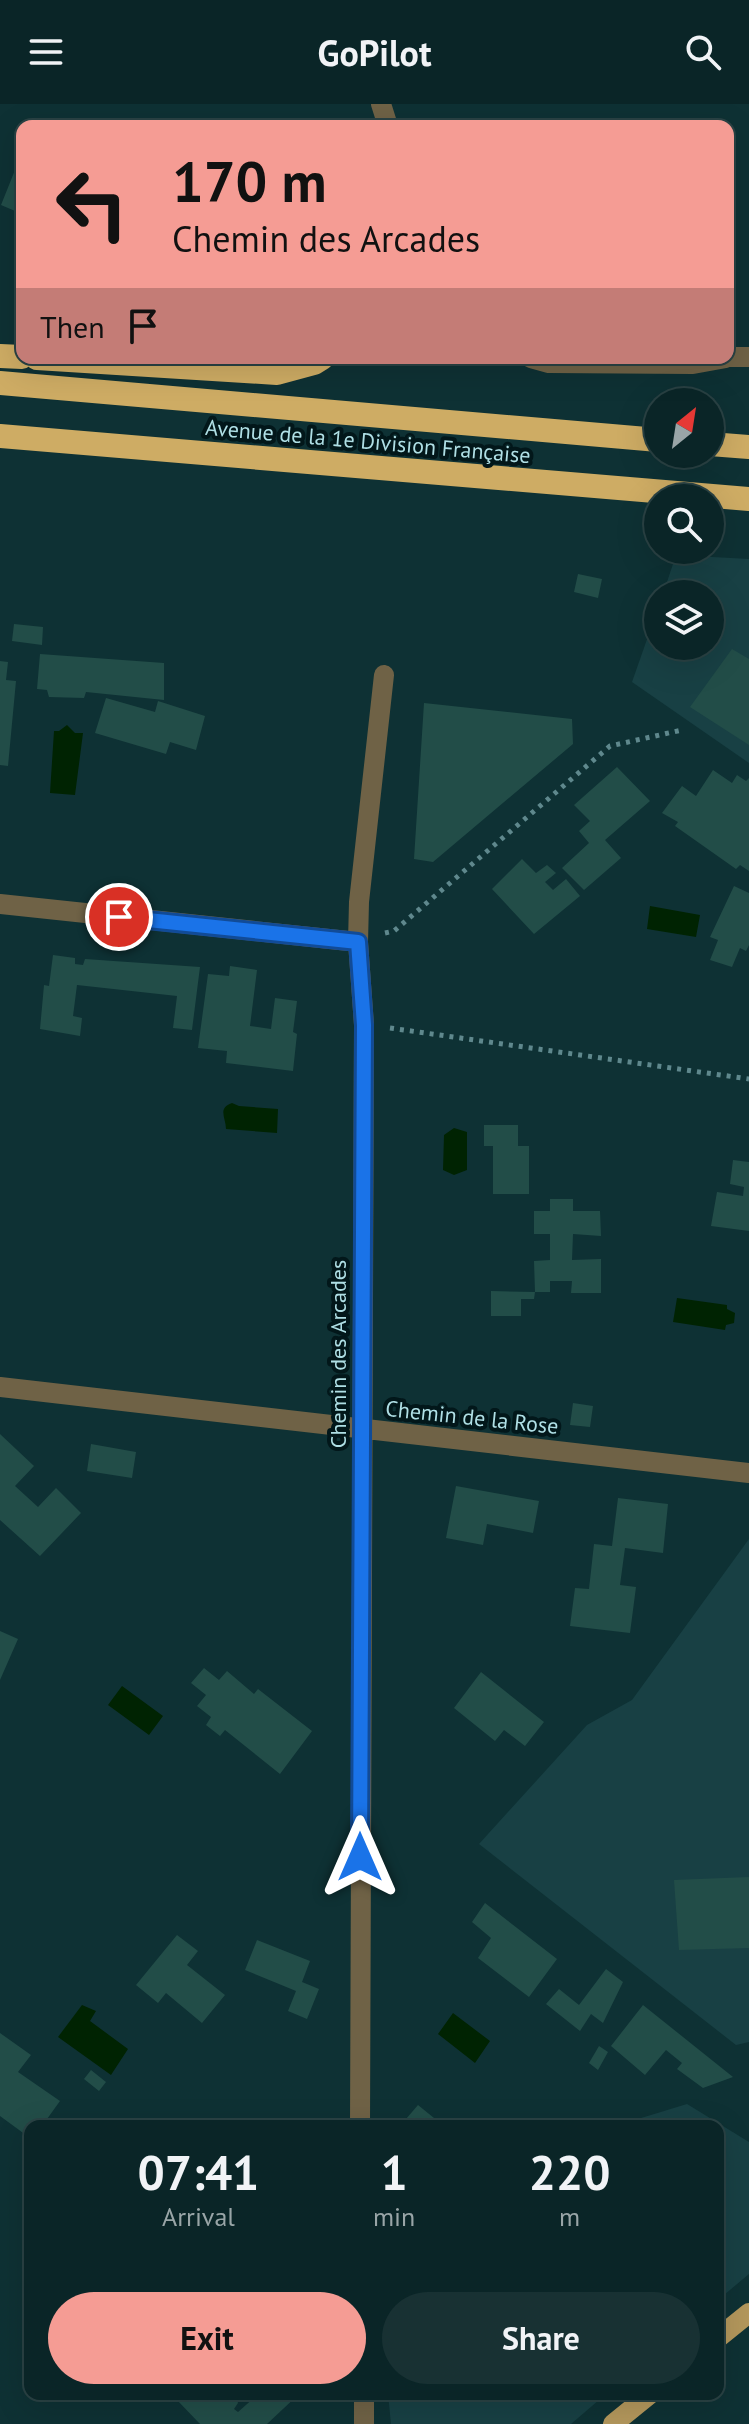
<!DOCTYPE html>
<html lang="en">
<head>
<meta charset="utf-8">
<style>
  body { margin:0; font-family:"PT Sans",sans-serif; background:#183133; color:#f1f3f6; height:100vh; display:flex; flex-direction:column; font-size:30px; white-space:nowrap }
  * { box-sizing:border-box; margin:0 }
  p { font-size:26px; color:#99a5a7 }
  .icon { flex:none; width:44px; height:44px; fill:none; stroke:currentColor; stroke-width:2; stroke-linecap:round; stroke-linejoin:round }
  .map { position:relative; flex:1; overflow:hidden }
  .drawer { position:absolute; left:24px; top:2016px; width:700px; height:280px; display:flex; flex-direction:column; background:#0a2527; border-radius:16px; box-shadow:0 8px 32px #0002,0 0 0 2px #2a4244 }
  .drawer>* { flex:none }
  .top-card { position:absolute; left:16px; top:16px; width:718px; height:244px; border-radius:16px; box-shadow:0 8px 32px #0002,0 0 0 2px #2a4244; background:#f59c94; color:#111; overflow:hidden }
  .needle { width:52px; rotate:30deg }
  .buttons { position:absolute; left:644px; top:284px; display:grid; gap:16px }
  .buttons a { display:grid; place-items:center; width:80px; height:80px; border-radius:50%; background:#0a2527; box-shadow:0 8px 32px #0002,0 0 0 2px #2a4244; font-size:40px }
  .pin { position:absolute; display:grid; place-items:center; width:68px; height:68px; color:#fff; margin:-34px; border:4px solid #fff; border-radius:50%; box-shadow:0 2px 8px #0007 }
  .me { position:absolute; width:88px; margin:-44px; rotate:0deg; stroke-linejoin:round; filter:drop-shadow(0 0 6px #0008) }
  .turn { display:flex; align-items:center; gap:28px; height:168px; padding:0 24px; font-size:36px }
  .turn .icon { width:104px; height:104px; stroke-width:2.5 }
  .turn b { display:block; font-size:56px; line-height:68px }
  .then { display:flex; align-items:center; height:76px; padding:0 24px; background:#0003; gap:16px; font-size:30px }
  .eta { display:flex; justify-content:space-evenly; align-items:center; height:136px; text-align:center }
  .eta b { font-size:48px; font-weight:700; line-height:56px }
  .primary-button { display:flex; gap:16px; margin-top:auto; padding:16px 24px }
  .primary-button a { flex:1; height:92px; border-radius:48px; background:#f59c94; color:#111; font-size:32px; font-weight:700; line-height:92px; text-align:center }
  .primary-button a+a { background:#183133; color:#f1f3f6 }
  header { display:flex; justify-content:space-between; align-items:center; height:104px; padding:0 24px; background:#0a2527; font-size:36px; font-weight:700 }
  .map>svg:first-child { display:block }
  .built { fill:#184044 }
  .water { fill:#002302 }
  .building { fill:#224d48 }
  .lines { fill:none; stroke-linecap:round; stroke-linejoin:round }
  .path { stroke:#5f888d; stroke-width:5; stroke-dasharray:4 6; stroke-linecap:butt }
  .minor { stroke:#6f6246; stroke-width:20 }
  .major { stroke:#b3975c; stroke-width:20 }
  .highway { stroke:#ceac64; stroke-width:24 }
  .route-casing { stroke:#114b97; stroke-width:20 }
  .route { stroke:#1a73e8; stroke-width:14 }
  .labels { text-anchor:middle; stroke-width:8; stroke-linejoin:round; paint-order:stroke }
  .street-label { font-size:22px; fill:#afdfe5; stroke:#02171a }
</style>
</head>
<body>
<header><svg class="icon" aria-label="menu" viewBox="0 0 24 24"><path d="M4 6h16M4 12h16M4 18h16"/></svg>GoPilot<svg class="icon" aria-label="search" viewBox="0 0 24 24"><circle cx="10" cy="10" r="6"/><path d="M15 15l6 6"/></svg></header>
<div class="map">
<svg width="749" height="2320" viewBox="0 0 749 2320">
  <rect width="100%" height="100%" fill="#0e3134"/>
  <!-- built -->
  <path class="built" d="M676,451L749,455V659L632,578L658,504V542H710V490H663Z
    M749,1435V1938L736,1941L479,1740L587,1621L632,1596Z
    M687,2000L749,2038V2170L718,2196V2022H615Z
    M388,2290H606L571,2320H391Z"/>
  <!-- water -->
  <path class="water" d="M67,621L75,629H83L75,691L50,689L54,627H59Z
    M650,802L700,811L696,833L647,825Z
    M232,999L239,1002L278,1005L277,1029L226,1025C226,1014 217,1004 232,999Z
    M454,1024L467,1028V1066L454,1071L443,1066L444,1031Z
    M677,1194L727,1201V1205L735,1209L734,1219L726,1221L725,1226L673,1218Z
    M122,1582L163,1612L149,1631L108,1601Z
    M82,1901L96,1907L90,1917L128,1945L111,1971L58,1933Z
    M453,1909L490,1937L475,1959L438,1930Z"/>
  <!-- building -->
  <path class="building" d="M19,56L22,57V110L1,101Z
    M578,470L602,475L598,494L574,488Z
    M14,520L43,523L42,541L12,537Z
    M732,545L749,555V641L690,603Z
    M40,550L164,559V596L86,588L84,594L49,593L47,586L37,585Z
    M0,557L8,558L6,576L16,577L8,662L0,661Z
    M106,594L155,608L158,597L205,612L196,646L170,638L166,650L95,629Z
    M424,599L572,615L573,640L433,758L414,755Z
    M617,663L650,697L605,736L621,754L584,786L562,764L589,739L579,727L590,717L574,701Z
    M713,666L732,679L737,671L746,677L749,674V767L740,761L736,765L675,722L678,718L662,709L682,682L696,692Z
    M522,755L536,769L547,761L556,769L545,778L553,786L566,775L580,792L534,830L492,785Z
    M734,782L749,789V841L746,847L740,844L732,863L710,856L718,836L710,833Z
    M53,851L75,854V860L83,861L85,855L200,863L192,926L173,924L177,892L77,881L73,912L82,914L80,932L40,925L44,881L49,882Z
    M230,862L257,866L250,922L271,925L275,894L297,897L293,928L297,930L293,967L226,959L227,947L198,944L208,870L229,872Z
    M484,1021H518V1042H529V1090H493V1042H484Z
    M733,1056L749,1058V1127L711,1122L717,1088L743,1092L744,1083L730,1080Z
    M550,1095H573V1107H600L601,1132L573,1130L572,1156L601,1155V1189H571L572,1177H550V1188H535L534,1157L550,1156V1130H534V1107H550Z
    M491,1187L535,1188L534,1195H521V1212H491Z
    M573,1299L593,1302L590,1323L570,1321Z
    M0,1330L34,1362L15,1382L38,1403L56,1384L81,1409L40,1452L0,1416Z
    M91,1340L136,1348L132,1374L87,1367Z
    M456,1382L539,1397L533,1429L487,1420L483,1441L446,1434Z
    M618,1394L668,1400L663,1449L625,1444L620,1481L636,1483L630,1529L570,1522L575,1484L589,1485L594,1440L612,1442Z
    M0,1527L18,1535L0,1576Z
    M204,1564L219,1576L227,1567L254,1590L258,1585L312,1627L280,1670L225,1626L220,1632L206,1621L211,1613L197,1602L206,1591L191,1579Z
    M481,1568L544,1618L525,1642L504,1626L495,1637L454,1604Z
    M749,1773V1844L679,1846L674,1776Z
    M485,1799L557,1855L529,1893L478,1854L491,1834L472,1818Z
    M177,1831L198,1847L187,1861L225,1891L202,1919L166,1889L158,1899L136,1881Z
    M257,1836L310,1857L302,1878L319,1885L307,1915L288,1907L296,1887L245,1866Z
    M606,1865L623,1878L603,1919L591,1910L580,1927L546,1900L559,1885L579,1901Z
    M643,1901L733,1973L703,1984L677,1965L682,1959L666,1946L645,1971L611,1942Z
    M0,1929L31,1951L18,1968L60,1997L42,2022H30V2034L0,2012Z
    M599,1942L608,1948L598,1966L589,1959Z
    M91,1966L106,1978L99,1987L84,1975Z
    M418,2001L434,2014L427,2022H415L406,2015Z
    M181,2290H235L238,2299L234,2305L238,2308L255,2293L251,2290H299L267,2320H200L176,2295Z"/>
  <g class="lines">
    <!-- path -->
    <path class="path" d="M385,829L394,827L610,642L682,626
      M390,924L749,975"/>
    <!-- minor -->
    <path class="minor" d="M381,0L388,22
      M728,253H749
      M531,254L549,259L693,260L726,254
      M0,800L358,838L364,921L360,2022
      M358,838L359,798L384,571
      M0,1283L749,1369
      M364,2290V2320"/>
    <!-- major -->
    <path class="major" d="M718,2234L749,2209
      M613,2320L650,2290"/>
    <!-- highway -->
    <path class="highway" d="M0,252L22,253
      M37,254L277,269L314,259L322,254
      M0,279L658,336
      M0,332L749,395
      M710,340L749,343"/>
  </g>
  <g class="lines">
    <!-- route casing -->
    <g class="route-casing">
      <path id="route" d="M119,813L358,838L364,921L360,1753"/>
    </g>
    <!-- route -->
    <use href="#route" class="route"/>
  </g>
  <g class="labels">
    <!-- street labels -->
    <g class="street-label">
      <text transform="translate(368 337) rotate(5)" y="8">Avenue de la 1e Division Française</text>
      <text transform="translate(338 1250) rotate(-90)" y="8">Chemin des Arcades</text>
      <text transform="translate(472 1313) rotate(6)" y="8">Chemin de la Rose</text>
    </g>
  </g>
</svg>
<div class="buttons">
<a><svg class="needle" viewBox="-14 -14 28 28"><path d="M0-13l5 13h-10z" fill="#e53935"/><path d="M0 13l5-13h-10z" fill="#99a5a7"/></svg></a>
<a><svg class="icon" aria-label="search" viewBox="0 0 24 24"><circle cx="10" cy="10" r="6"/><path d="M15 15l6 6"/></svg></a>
<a><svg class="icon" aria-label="layers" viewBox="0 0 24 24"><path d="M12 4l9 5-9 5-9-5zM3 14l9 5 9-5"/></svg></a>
</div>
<div class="pin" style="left:119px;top:813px;background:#d93025"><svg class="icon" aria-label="arrive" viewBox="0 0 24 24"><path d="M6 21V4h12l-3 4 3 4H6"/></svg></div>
<svg class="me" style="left:360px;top:1753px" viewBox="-20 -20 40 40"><path d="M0-17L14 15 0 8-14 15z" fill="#1a73e8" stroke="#fff" stroke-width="4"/></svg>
<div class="top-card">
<div class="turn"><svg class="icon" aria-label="left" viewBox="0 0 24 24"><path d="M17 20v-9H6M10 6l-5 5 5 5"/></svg><div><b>170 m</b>Chemin des Arcades</div></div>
<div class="then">Then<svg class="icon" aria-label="arrive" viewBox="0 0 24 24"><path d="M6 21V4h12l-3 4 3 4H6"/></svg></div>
</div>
<section class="drawer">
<div class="eta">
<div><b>07:41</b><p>Arrival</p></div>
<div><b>1</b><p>min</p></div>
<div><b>220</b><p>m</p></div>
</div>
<div class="primary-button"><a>Exit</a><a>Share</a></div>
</section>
</div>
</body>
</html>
